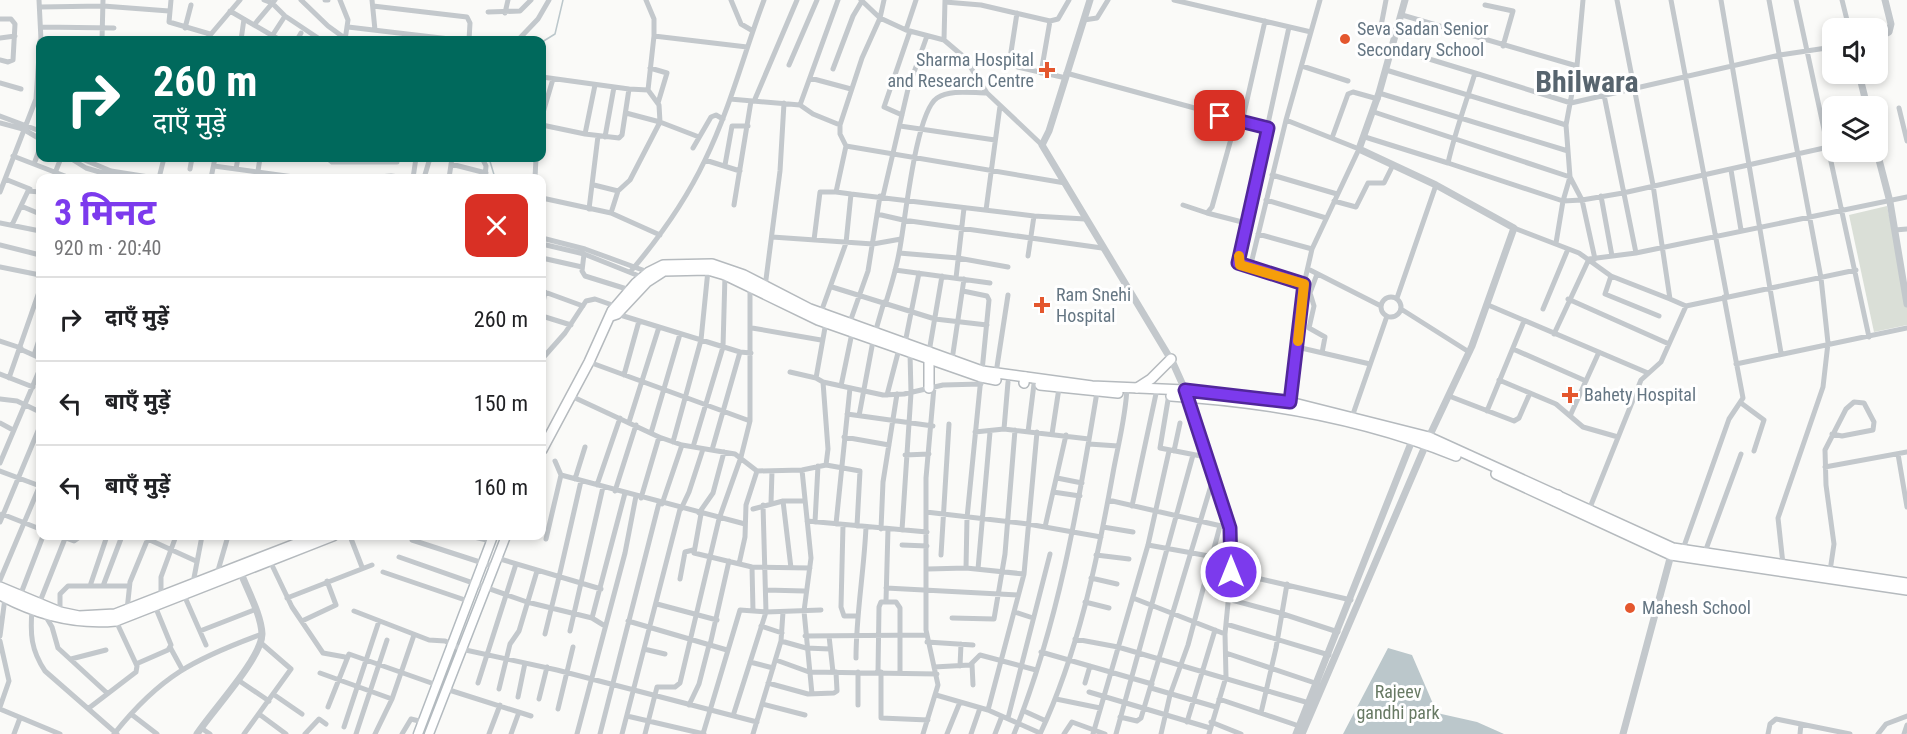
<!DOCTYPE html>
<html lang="hi">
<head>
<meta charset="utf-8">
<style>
  body { margin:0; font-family:"Roboto Condensed","Noto Sans Devanagari",sans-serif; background:#f6f6f6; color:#202124; height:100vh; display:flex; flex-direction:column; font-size:22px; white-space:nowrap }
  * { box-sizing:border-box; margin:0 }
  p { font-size:20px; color:#757577 }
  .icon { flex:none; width:33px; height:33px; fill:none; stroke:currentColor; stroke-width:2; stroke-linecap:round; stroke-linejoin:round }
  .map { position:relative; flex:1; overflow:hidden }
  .sheet { position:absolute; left:36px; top:174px; width:510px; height:366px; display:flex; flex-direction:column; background:#fff; border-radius:12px; box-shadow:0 3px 9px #0003 }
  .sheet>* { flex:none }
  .top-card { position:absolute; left:36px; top:36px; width:510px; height:126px; border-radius:12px; box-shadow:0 3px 9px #0003; background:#00695c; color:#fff; overflow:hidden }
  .buttons { position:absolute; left:1822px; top:18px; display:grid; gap:12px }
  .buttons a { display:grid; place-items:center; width:66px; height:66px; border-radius:12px; background:#fff; box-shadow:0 3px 9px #0003; font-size:30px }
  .pin { position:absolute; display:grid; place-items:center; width:51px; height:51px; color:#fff; margin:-26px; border-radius:12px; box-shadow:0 3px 9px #0006 }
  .me { position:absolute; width:66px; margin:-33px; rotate:0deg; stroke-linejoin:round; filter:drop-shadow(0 0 4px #0008) }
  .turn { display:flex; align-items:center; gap:21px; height:126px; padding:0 18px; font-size:27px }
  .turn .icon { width:78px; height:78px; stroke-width:2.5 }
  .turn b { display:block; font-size:42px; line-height:51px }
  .round { display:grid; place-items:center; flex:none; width:63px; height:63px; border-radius:12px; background:#f6f6f6 }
  .headline { display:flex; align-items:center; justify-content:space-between; height:102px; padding:0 18px }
  h1 { font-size:36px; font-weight:700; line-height:45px; color:#7c3aed }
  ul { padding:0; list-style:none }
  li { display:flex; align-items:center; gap:18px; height:84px; padding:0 18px; border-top:2px solid #e0e0e0 }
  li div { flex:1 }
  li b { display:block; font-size:22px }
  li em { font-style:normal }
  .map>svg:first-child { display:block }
  .green { fill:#dadfd7 }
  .water { fill:#bbc7cb }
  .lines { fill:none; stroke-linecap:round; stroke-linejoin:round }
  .stream { stroke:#bbc7cb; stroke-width:1.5 }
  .secondary-casing { stroke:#b3babf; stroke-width:11 }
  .primary-casing { stroke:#b5babe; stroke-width:12 }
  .trunk-casing { stroke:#b4b9bd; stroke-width:12 }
  .minor { stroke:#c3c8cc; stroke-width:5 }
  .tertiary { stroke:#c3c8cc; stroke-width:7 }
  .secondary { stroke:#fff; stroke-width:8 }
  .primary { stroke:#fff; stroke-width:9 }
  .trunk { stroke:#fff; stroke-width:9 }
  .route-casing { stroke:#51269a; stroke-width:15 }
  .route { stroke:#7c3aed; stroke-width:10 }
  .slow { stroke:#f59e0b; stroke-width:10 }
  .poi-dot { fill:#e4572e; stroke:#fff; stroke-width:2 }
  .labels { text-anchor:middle; stroke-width:6; stroke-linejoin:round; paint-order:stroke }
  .poi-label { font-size:18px; fill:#657683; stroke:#fff; text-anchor:start }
  .park-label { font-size:18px; fill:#687a64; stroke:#fff }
  .town-label { font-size:30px; font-weight:bold; fill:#57646e; stroke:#fff }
</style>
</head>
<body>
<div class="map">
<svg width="1907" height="734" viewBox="0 0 1907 734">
  <rect width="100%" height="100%" fill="#fafaf8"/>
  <!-- green -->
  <path class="green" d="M1887,206L1907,298V325L1874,332L1849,215Z"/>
  <!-- water -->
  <path class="water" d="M1388,648L1412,655L1437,713L1477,722L1504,734H1343Z"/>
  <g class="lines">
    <!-- stream -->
    <path class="stream" d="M542,42L555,34L563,0
      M489,158L495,178"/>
    <!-- secondary casing -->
    <g class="secondary-casing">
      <path id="secondary" d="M418,734L493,536
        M429,734L506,536"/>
    </g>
    <!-- primary casing -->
    <g class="primary-casing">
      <path id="primary" d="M611,316L617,314L647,282L664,271L708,270L725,275L818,320L981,377L996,380
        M1040,385L1118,393
        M1171,396C1267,402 1367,420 1456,456
        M542,450L589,362L612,311L636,283L649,272L663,265L712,264L744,275L810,309L982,371L1092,386L1185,390L1290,402L1429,437L1673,548L1907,583
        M1496,474L1671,555L1907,590
        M0,587L60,612L79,616L115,614L316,536
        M0,595C37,615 74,625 116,621L333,536"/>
    </g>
    <!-- trunk casing -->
    <g class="trunk-casing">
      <path id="trunk" d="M1024,383L1025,377
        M929,388V352
        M1137,388L1151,379L1171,359
        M1555,501L1558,495"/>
    </g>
    <!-- minor -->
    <path class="minor" d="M39,0L41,40
      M171,0L169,22L210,34
      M264,0L272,3L285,16L321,40
      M301,0L328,26L346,39
      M325,0H328
      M340,0L348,20L345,40
      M372,0L375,30
      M646,0L654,19V36
      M731,0L741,24L753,31
      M861,0L880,18L906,30L944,40L964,57L987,93L1042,145
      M1174,0L1311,32
      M1671,0L1727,297
      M1721,0L1781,353
      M1769,0L1821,278L1828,343L1823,387L1778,518L1783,564
      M1796,0L1869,337
      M1842,0L1849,28
      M945,2L981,5L1050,21L1058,19L1069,0
      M1485,5L1513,11L1503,46
      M373,6L467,17L470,23L469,40
      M40,7L103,6L169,11
      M230,11L280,40
      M488,12L520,11L531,0
      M505,13L508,0
      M1017,13L1009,65L1066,78
      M1402,15L1577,66
      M0,19H11L15,24L13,60L8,62L0,60
      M1084,20L1097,18L1108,0
      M254,25L275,0
      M1381,26L1386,0
      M41,27L114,28
      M348,27L458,40
      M185,28L191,5
      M906,30L916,0
      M272,36L285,16
      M0,38L15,36
      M102,40L103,0
      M206,40L240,0
      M241,40L244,19
      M297,40L301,33
      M518,40L538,19L549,0
      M944,40L945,0
      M1393,48L1475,73
      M980,60L1009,65
      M789,65L817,0
      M1302,66L1348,81
      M650,68L667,73L658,103
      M833,69L853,16L862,1
      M1386,70L1566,125
      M1041,73L1050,21
      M1066,73L1268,128
      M542,77L629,89
      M810,78L851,89
      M0,83L21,89
      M648,90L659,105L660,122L699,137
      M1379,93L1568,151L1570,177L1563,201L1448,163C1455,132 1466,103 1475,73L1571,103L1780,55L1833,47
      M1604,95L1636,253
      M730,99L800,105L838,0
      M755,99L797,0
      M800,105L813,114L840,125
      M1899,108L1907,141
      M1374,112L1570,177L1582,200L1595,259
      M902,115L884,107L910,31
      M0,116L40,131
      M542,116L553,79
      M1286,120L1359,149L1312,249L1304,284L1289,405
      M1242,122L1265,21
      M0,123L23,129L40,139
      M542,125L585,134L619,138L622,135L629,89L648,90L654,36L747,47
      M900,126L995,140
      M585,134L595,85
      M605,137L614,87
      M1365,137L1448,163
      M1332,138L1348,94L1353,92L1378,99
      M846,146L840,134V125L862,58L880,18L884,0
      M693,148L711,117L716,115L723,119
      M1568,151L1566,125L1577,66L1583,0
      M13,156L70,178
      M70,158L86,168L120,178
      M80,158L111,171L155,178
      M327,158L332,162H397
      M482,158L486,166L485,178
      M705,160L740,171
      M34,164L40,148
      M451,164L486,173
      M725,165L732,126H748
      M214,166L301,178
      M190,169L192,158
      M236,169L238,158
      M1731,170L1741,230
      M258,171L260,158
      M55,173L61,158
      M1272,175L1337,194
      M159,178L164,158
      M211,178L215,158
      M366,178L391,176L408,178
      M413,178L416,158
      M424,178L430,158
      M449,178L452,158
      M535,178L536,158
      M5,179L30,189
      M594,185L618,191
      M0,192L36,99L40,41
      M851,194L1034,216L1085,219
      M883,196L908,89L927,36
      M1601,196L1612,256
      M542,198L611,213L660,235
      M1266,200L1326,218
      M1334,201L1356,207L1368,183H1384L1393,165
      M734,205L751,101
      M1183,205L1207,213L1212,207L1236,121
      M21,206L40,214
      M589,209L598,136
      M986,210L1000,106
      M611,213L618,191L630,180L660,122L626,113
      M1207,213L1246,223
      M877,214L903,220L1102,248
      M0,223L40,231
      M12,225L28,191L40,192
      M1514,228L1579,253L1611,276L1670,299L1653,185L1617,0
      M1895,230L1907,229
      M1258,234L1312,249
      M772,237L873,244L901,239
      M542,238L585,249L648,272
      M814,240L820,192H836
      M1556,243L1563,201L1582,200L1623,193L1833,146
      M542,244L584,254L644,278
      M0,245L40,255
      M899,253L958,258L1008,267
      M584,254L582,271L585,276L630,290
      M1028,256L1034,216
      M542,258L582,267
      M0,267L40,275
      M1250,268L1238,262L1289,27
      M1308,269L1381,306
      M895,270L990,283
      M631,271C659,238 686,200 705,160C730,109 744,53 764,0
      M1317,274L1310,293L1314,306L1309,328L1325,337L1322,353
      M1611,276L1605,294L1659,316
      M956,278L964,208
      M1304,284L1250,268L1286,120L1320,0
      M765,287L780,171L784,103
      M832,287L935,319L987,325
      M542,291L583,306
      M963,291L987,296L989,300L982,371
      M1381 307a10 10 0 1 1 20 0a10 10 0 1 1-20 0Z
      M1397,298L1436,185
      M1568,299L1669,344
      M1670,299L1686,306L1856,270
      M886,302C891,286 896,270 899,253C905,225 915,113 937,98C950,89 972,93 987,93
      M1488,305L1648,373
      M542,308L545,292
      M1401,309L1469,352
      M1543,309L1568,249
      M617,314L740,352L751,353
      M820,315L846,243L851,194L836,192L846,146L1065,183
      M542,316L571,325
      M850,322L868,271L880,196
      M752,328L821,340
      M875,333L884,302
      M1554,334L1589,259L1636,253L1907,197
      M0,341L21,348
      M905,343L919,273
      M1297,347L1370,364
      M20,349L40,358
      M1513,349L1586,381
      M929,352L942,276
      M34,355L40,337
      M542,359L565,333L586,301L595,299L618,307
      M952,360L964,279
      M589,362L750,421
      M1736,364L1907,328
      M790,372L816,378
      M996,373L1008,295
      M0,374L33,387
      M624,375L639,321
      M9,378L40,289
      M1499,380L1556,404L1583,427L1618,437
      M823,382L883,395L904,394L943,385L981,384
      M841,386L852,333
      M1169,394L1160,448L1206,457
      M887,395L899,349
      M571,396L659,437L682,445L735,454L757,471L802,470L826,465L860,471L857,526
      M1449,396L1514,421L1519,418L1530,393
      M1188,397L1230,528L1231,572L1225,634L1226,677L1209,734
      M0,399L17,401L40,412
      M1741,403L1764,420L1754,451
      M1487,411L1524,321
      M847,414L933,426
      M859,416L873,341
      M1570,416L1599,352
      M1352,417L1387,316
      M629,422L659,327
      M0,423L13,430
      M1004,429L1008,382
      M975,432L1004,429L1089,439
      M1028,432L1034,384
      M651,433L680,334
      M1052,434L1059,388
      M844,437L889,445
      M673,442L701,340L708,270
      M1089,444L1118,446
      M693,447L723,347L725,275
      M712,450L740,352
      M1174,451L1180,423
      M1898,454L1907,507
      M905,455L929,454
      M555,461L561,475L745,524
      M0,463L39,371
      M826,465L828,449L823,382L816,378L826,322
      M1825,467L1907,452
      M802,470L811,558L804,611L812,694
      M0,471L40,486
      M1057,478L1082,483
      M575,479L585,447
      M597,485L620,418
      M615,491L636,425
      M1053,492L1080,496
      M641,498L659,437
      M1108,500L1230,528
      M783,501L791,568
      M771,503L772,471
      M662,504L682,445
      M1132,506L1157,389
      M681,509L689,492L703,449
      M753,509L783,501H805
      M1589,510L1641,380L1661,362L1686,306
      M926,512L1028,524L1101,537
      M699,513L713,493L724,452
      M2,514L40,529
      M701,514L694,553L752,567L810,568
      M807,521L927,532
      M0,522L40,426
      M815,522L818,466
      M836,524L850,388
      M843,525L841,607L844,616H856
      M1045,527L1066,435
      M1103,527L1133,532
      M881,529L883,482L897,394
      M902,530L911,393L910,353
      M60,536L74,541L81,536
      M141,536L196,561
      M350,536L362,567
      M470,536L491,541
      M546,539L561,475
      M412,540L492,566
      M902,545L927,546
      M1148,545L1231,560
      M1683,549L1729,419L1743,398L1724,297
      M1705,552L1741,454
      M941,555L949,424
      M1096,555L1129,559
      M399,557L527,602L592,618
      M497,558L601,589
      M270,561L292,607L323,653L345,657
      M739,564L745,537L746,505L757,471
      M752,567L753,611
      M966,568L967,518L981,377
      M928,569L966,568L1024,574
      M978,569L990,432
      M1830,571L1834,544L1826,485L1825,450L1846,409L1854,402L1864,403L1874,422L1873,430L1842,436L1832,434
      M383,572L468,601
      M1231,572L1351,600
      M217,574L228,536
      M559,577L581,481
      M1091,578L1117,584
      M680,579L685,552L693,550
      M0,580L40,485
      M1206,582H1230
      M193,583L202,536
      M90,586L107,536
      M103,586L122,536
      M886,588L1018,595
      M766,590L804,591
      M184,595L206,645
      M20,596L43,536
      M161,596V577L176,536
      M287,598L372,565
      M1133,598L1225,634
      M1228,599L1280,613L1338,632
      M886,601L888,529
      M1085,602L1109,608
      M39,604L66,536
      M657,604L717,620
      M32,610C30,634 31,650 45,671L117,734
      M127,610L130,582L149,536
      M354,611L429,640L445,641L461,649L557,670L757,722
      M60,612V594L68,586H129
      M1015,612L1033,618
      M45,615L52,627L58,648L107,693
      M952,618L994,619L1005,554L1015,430
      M302,621L336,605L327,581
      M628,621L727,650
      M1226,624L1329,655
      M605,626L592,618L625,493
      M761,626L782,633
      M200,631L254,610
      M570,631L603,487
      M545,634L559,577
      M0,636L5,598
      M805,636L927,635
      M829,636L833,672
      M1075,639L1118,647L1309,703
      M0,641L9,681L0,707
      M781,641L806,648L830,649
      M927,642L973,645
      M710,645L729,561
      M170,647L182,669
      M644,649L665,654
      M1041,652L1152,684
      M1226,653L1318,684
      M856,658C856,614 864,572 866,527
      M71,659L106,650
      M776,660L809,672L937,674
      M750,662L773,668
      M136,664L168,650L171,645L155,606
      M972,664L973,685
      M960,666L961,644
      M934,667L970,665L980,655L1036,670
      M878,672L879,607L881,602H896L900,608V672
      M881,672V718L928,720
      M320,673L392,699
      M238,680L269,701
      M478,683L516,564
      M768,683L808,694L834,693L837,691L836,672
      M1085,683L1090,666
      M1151,688L1216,707
      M446,689L531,716
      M499,689L510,644L519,631L537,571
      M1089,692L1210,728
      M273,694L302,714
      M936,695L988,710L1040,733
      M518,697L525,663
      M539,699L547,667
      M1056,699L1100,708
      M1219,699L1299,726
      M762,704L805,715
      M689,705L699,684L709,645
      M858,705V672
      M328,707L349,654L437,685
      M89,708L136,672L137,666L116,621
      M0,709L60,734
      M558,709L573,647
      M988,710L1024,574L1037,432
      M1024,711L1046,721
      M1261,713L1276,648L1287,584
      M131,714L157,734
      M259,714L286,734
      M627,716L704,734
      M733,716L766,612L763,505
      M1120,717L1137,721L1141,718L1213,479
      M1008,718L1050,554
      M1187,722L1215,630
      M1211,722L1241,734
      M344,727L379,621
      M201,728L210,734
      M14,734L20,718
      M114,734C160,676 194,659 262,634
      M244,734L291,669L261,643
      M305,734L319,719L326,724
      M356,734L387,640
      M375,734L392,699L414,635
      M402,734L411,719L423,722
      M489,734L500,705
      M511,734L519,712
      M577,734L625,553L636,496
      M600,734L659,503
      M622,734L680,509
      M645,734L657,687H675L680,683L719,519L741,457L750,421V287
      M703,734L740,610L766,612L821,610
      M753,734L781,641L783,612
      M923,734L938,685L926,630V478L934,387
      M947,734L960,702
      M971,734L980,708
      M995,734L1002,716
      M1014,734C1058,625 1078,508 1097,392
      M1040,734C1078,653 1097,562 1113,473C1118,445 1126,416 1127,387
      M1064,734L1072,722L1105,734
      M1093,734L1148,545L1169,451
      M1116,734L1193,455
      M1161,734L1170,695L1188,645L1220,526
      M1768,734L1770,724L1776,719L1850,734
      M1800,734L1801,724
      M1878,734L1886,724L1907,716
      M1904,734L1907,725"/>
    <!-- tertiary -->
    <path class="tertiary" d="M1090,0L1049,131L1042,145L1173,363L1186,392
      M1878,38L1889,32L1891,24L1885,0
      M1859,74L1867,106
      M1877,152L1890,202L1907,304
      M197,734C211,712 262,658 262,634C261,613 246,588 239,568
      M1296,734L1413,438
      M1302,734L1429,437L1472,346L1514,228L1436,185L1359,149L1379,93L1405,0
      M1623,734L1672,551"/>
    <!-- secondary -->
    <use href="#secondary" class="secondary"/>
    <!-- primary -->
    <use href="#primary" class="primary"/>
    <!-- trunk -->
    <use href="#trunk" class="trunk"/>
  </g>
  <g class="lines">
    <!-- route casing -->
    <g class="route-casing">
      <path id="route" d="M1220,116L1268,128L1238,263L1304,284L1290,402L1185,390L1230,528L1231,572"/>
    </g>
    <!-- route -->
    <use href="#route" class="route"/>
    <!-- slow -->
    <path class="slow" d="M1239,256L1240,265L1304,284L1298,341"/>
  </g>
  <!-- markers -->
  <g class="poi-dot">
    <circle cx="1345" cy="39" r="6"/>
    <path d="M1044 61h6v6h6v6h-6v6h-6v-6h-6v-6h6z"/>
    <path d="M1039 296h6v6h6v6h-6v6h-6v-6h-6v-6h6z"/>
    <path d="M1567 386h6v6h6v6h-6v6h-6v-6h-6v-6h6z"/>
    <circle cx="1630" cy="608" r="6"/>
  </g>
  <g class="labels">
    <!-- poi labels -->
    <g class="poi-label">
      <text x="1357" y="35">Seva Sadan Senior<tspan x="1357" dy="21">Secondary School</tspan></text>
      <text x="1034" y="66" text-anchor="end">Sharma Hospital<tspan x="1034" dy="21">and Research Centre</tspan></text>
      <text x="1056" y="301">Ram Snehi<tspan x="1056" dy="21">Hospital</tspan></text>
      <text x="1584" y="401">Bahety Hospital</text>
      <text x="1642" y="614">Mahesh School</text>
    </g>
    <!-- park labels -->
    <g class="park-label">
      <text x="1398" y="698">Rajeev<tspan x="1398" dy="21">gandhi park</tspan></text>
    </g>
    <!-- town labels -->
    <g class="town-label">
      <text x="1587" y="92">Bhilwara</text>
    </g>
  </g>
</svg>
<div class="buttons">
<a><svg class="icon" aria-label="sound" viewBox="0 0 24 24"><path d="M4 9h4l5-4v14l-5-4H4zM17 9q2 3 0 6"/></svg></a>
<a><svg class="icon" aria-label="layers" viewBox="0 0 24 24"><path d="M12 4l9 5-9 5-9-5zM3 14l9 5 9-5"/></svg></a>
</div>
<div class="pin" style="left:1220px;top:116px;background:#d93025"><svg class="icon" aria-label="arrive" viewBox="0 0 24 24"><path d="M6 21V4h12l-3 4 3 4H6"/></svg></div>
<svg class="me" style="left:1231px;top:572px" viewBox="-20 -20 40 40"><circle r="17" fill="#7c3aed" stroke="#fff" stroke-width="3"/><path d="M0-11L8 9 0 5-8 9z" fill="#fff"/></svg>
<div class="top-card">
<div class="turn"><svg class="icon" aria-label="right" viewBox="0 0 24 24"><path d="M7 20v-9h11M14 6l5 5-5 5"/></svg><div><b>260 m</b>दाएँ मुड़ें</div></div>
</div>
<section class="sheet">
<div class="headline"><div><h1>3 मिनट</h1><p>920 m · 20:40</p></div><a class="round" style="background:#d93025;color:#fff"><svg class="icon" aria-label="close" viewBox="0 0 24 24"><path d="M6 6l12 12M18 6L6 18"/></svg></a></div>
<ul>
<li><svg class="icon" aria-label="right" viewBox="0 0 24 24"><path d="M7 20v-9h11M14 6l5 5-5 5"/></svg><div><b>दाएँ मुड़ें</b></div><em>260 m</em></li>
<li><svg class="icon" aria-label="left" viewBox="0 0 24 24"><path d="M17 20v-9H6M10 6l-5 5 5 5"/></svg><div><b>बाएँ मुड़ें</b></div><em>150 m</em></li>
<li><svg class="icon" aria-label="left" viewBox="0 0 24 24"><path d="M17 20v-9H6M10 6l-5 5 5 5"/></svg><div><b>बाएँ मुड़ें</b></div><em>160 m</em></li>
</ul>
</section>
</div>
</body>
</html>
